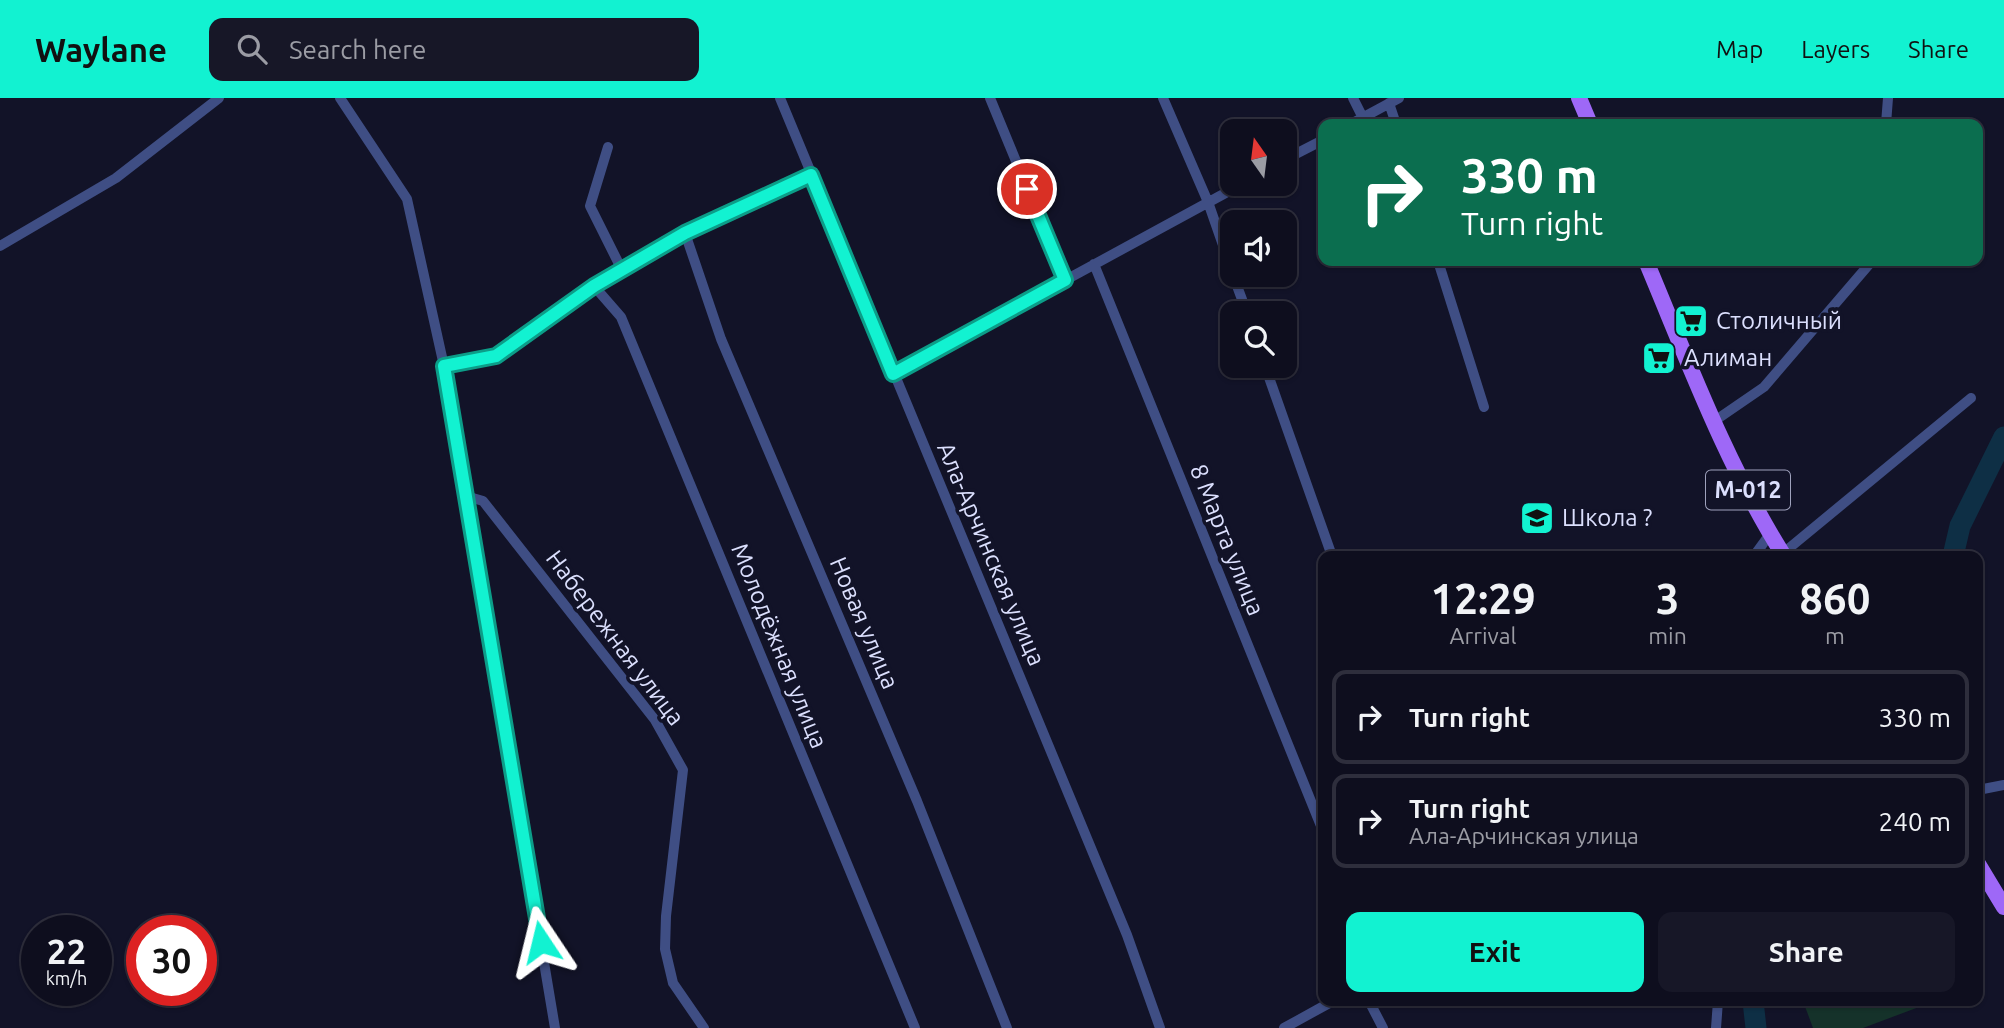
<!DOCTYPE html>
<html lang="en">
<head>
<meta charset="utf-8">
<style>
  body { margin:0; font-family:Ubuntu,sans-serif; background:#171727; color:#f1f3f6; height:100vh; display:flex; flex-direction:column; font-size:26px; white-space:nowrap }
  * { box-sizing:border-box; margin:0 }
  p { font-size:23px; color:#9b9ca4 }
  .icon { flex:none; width:38px; height:38px; fill:none; stroke:currentColor; stroke-width:2; stroke-linecap:round; stroke-linejoin:round }
  .map { position:relative; flex:1; overflow:hidden }
  .details { position:absolute; left:1318px; top:453px; width:665px; height:455px; display:flex; flex-direction:column; background:#0e0e1e; border-radius:14px; box-shadow:0 2px 5px #0004,0 0 0 2px #2e2e3c }
  .details>* { flex:none }
  .top-card { position:absolute; left:1318px; top:21px; width:665px; height:147px; border-radius:14px; box-shadow:0 2px 5px #0004,0 0 0 2px #2e2e3c; background:#0b6e4f; color:#fff; overflow:hidden }
  .needle { width:46px; rotate:346deg }
  .tools { position:absolute; left:1220px; top:21px; display:grid; gap:14px }
  .tools a { display:grid; place-items:center; width:77px; height:77px; border-radius:14px; background:#0e0e1e; box-shadow:0 2px 5px #0004,0 0 0 2px #2e2e3c; font-size:35px }
  .speed { position:absolute; left:21px; top:817px; display:flex; gap:14px; font-size:35px; font-weight:700; text-align:center }
  .speed>* { display:grid; place-content:center; width:91px; height:91px; border-radius:50%; background:#0e0e1e; box-shadow:0 2px 5px #0004,0 0 0 2px #2e2e3c; line-height:1 }
  .speed small { font-size:18px; font-weight:400 }
  .speed .limit { border:10px solid #d22; background:#fff; color:#111 }
  .pin { position:absolute; display:grid; place-items:center; width:60px; height:60px; color:#fff; margin:-30px; border:4px solid #fff; border-radius:50%; box-shadow:0 2px 7px #0007 }
  .me { position:absolute; width:77px; margin:-38px; rotate:350deg; stroke-linejoin:round; filter:drop-shadow(0 0 5px #0008) }
  .turn { display:flex; align-items:center; gap:24px; height:147px; padding:0 28px; font-size:32px }
  .turn .icon { width:91px; height:91px; stroke-width:2.5 }
  .turn b { display:block; font-size:49px; line-height:60px }
  .eta { display:flex; justify-content:space-evenly; align-items:center; height:119px; text-align:center }
  .eta b { font-size:42px; font-weight:600; line-height:49px }
  .cta { display:flex; gap:14px; margin-top:auto; padding:14px 28px }
  .cta a { flex:1; height:80px; border-radius:14px; background:#12f2d1; color:#111; font-size:28px; font-weight:600; line-height:80px; text-align:center }
  .cta a+a { background:#171727; color:#f1f3f6 }
  ul { padding:0; list-style:none }
  li { display:flex; align-items:center; gap:21px; height:94px; margin:0 14px 10px; padding:0 14px; border:4px solid #2e2e3c; border-radius:14px }
  li div { flex:1 }
  li b { display:block; font-size:26px }
  li em { font-style:normal }
  header { display:flex; align-items:center; gap:42px; box-sizing:border-box; height:98px; padding:0 35px; background:#12f2d1; color:#111 }
  header strong { font-size:33px }
  nav { display:flex; gap:38px; margin-inline-start:auto; font-size:24px }
  .search { width:490px; height:63px; background:#171727; display:flex; align-items:center; gap:18px; box-sizing:border-box; padding:0 24px; border-radius:14px; color:#9b9ca4; font-size:26px }
  .map>svg:first-child { display:block }
  .green { fill:#15322a }
  .lines { fill:none; stroke-linecap:round; stroke-linejoin:round }
  .river { stroke:#0e2f45; stroke-width:21 }
  .street { stroke:#3f4e84; stroke-width:10 }
  .primary { stroke:#9e68f7; stroke-width:16 }
  .route-casing { stroke:#0c9d88; stroke-width:18 }
  .route { stroke:#12f2d1; stroke-width:12 }
  .labels { text-anchor:middle; stroke-width:7; stroke-linejoin:round; paint-order:stroke }
  .shield { fill:#121328; stroke:#9fa2bd; stroke-width:2 }
  .shield-label { font-size:23px; font-weight:bold; fill:#dbdffd }
  .poi-label { font-size:24px; fill:#dbdffd; stroke:#121328; text-anchor:start }
  .street-label { font-size:24px; fill:#dbdffd; stroke:#121328 }
</style>
</head>
<body>
<header>
<strong>Waylane</strong>
<div class="search"><svg class="icon" aria-label="search" viewBox="0 0 24 24"><circle cx="10" cy="10" r="6"/><path d="M15 15l6 6"/></svg>Search here</div>
<nav><a>Map</a><a>Layers</a><a>Share</a></nav>
</header>
<div class="map">
<svg width="2004" height="930" viewBox="0 0 2004 930">
  <rect width="100%" height="100%" fill="#121328"/>
  <!-- green -->
  <path class="green" d="M1803,903H1935L1863,930H1813Z"/>
  <g class="lines">
    <!-- river -->
    <path class="river" d="M1953,458L1960,428L2004,339
      M1753,903L1756,930"/>
    <!-- street -->
    <path class="street" d="M340,0L407,101L444,268L555,930
      M780,0L1127,837L1160,930
      M990,0L1065,182
      M1163,0L1208,104L1232,173
      M1353,0L1363,20
      M1389,5L1396,26
      M1351,26L1399,0
      M1886,26L1888,0
      M608,49L590,108L622,172
      M1284,62L1323,42
      M685,135L721,241L917,703L1007,930
      M0,148L116,80L219,0
      M1438,163L1484,309
      M1094,166L1323,733
      M1233,177L1247,215
      M594,188L621,219L915,930
      M444,268L496,258L594,188L685,135L811,77
      M1265,268L1332,458
      M893,276L1242,86
      M1713,324L1764,289L1872,163
      M466,398L483,403L655,622L683,672L666,818L665,851L673,885L704,930
      M1782,456L1971,300
      M1754,458L1770,436
      M1978,692L2004,687
      M1369,903L1383,930
      M1284,930L1333,903
      M1716,930L1718,903"/>
    <!-- primary -->
    <path class="primary" d="M1579,0L1590,26
      M1646,163C1688,263 1726,366 1784,458
      M1978,766L2004,809"/>
  </g>
  <g class="lines">
    <!-- route casing -->
    <g class="route-casing">
      <path id="route" d="M541,844L444,268L496,258L594,188L685,135L811,77L893,276L1065,182L1027,91"/>
    </g>
    <!-- route -->
    <use href="#route" class="route"/>
  </g>
  <!-- icons -->
  <defs>
    <g id="supermarket-square" transform="scale(1.75)"><rect x="-9" y="-9" width="18" height="18" rx="4" fill="#12f2d1" stroke="#121328"/><path d="M-6-5.5h2.5l.6 2H6L4.5 2H-2.5L-4.4-4H-6ZM-1.5 3.2a1.3 1.3 0 1 0 .1 0ZM3 3.2a1.3 1.3 0 1 0 .1 0Z" fill="#111"/></g>
    <g id="school-square" transform="scale(1.75)"><rect x="-9" y="-9" width="18" height="18" rx="4" fill="#12f2d1" stroke="#121328"/><path d="M0-5L7-2L0 1L-7-2ZM-4 1L0 2.5L4 1V4Q0 6-4 4Z" fill="#111"/></g>
  </defs>
  <g fill-rule="evenodd">
    <use href="#supermarket-square" x="1691" y="223"/>
    <use href="#supermarket-square" x="1659" y="260"/>
    <use href="#school-square" x="1537" y="420"/>
  </g>
  <g class="labels">
    <!-- shield labels -->
    <rect class="shield" x="1706" y="372.5" width="84" height="39" rx="5"/>
    <g class="shield-label">
      <text x="1748" y="400">М-012</text>
    </g>
    <!-- poi labels -->
    <g class="poi-label">
      <text x="1716" y="231">Столичный</text>
      <text x="1684" y="268">Алиман</text>
      <text x="1562" y="428">Школа ?</text>
    </g>
    <!-- street labels -->
    <g class="street-label">
      <text transform="translate(1227 442) rotate(68)" y="8">8 Марта улица</text>
      <text transform="translate(991 456) rotate(67)" y="8">Ала-Арчинская улица</text>
      <text transform="translate(864 525) rotate(67)" y="8">Новая улица</text>
      <text transform="translate(615 540) rotate(53)" y="8">Набережная улица</text>
      <text transform="translate(779 548) rotate(68)" y="8">Молодёжная улица</text>
    </g>
  </g>
</svg>
<div class="tools">
<a><svg class="needle" viewBox="-14 -14 28 28"><path d="M0-13l5 13h-10z" fill="#e53935"/><path d="M0 13l5-13h-10z" fill="#9b9ca4"/></svg></a>
<a><svg class="icon" aria-label="sound" viewBox="0 0 24 24"><path d="M4 9h4l5-4v14l-5-4H4zM17 9q2 3 0 6"/></svg></a>
<a><svg class="icon" aria-label="search" viewBox="0 0 24 24"><circle cx="10" cy="10" r="6"/><path d="M15 15l6 6"/></svg></a>
</div>
<div class="speed"><div>22<small>km/h</small></div><div class="limit">30</div></div>
<div class="pin" style="left:1027px;top:91px;background:#d93025"><svg class="icon" aria-label="arrive" viewBox="0 0 24 24"><path d="M6 21V4h12l-3 4 3 4H6"/></svg></div>
<svg class="me" style="left:541px;top:844px" viewBox="-20 -20 40 40"><path d="M0-17L14 15 0 8-14 15z" fill="#12f2d1" stroke="#fff" stroke-width="4"/></svg>
<div class="top-card">
<div class="turn"><svg class="icon" aria-label="right" viewBox="0 0 24 24"><path d="M7 20v-9h11M14 6l5 5-5 5"/></svg><div><b>330 m</b>Turn right</div></div>
</div>
<section class="details">
<div class="eta">
<div><b>12:29</b><p>Arrival</p></div>
<div><b>3</b><p>min</p></div>
<div><b>860</b><p>m</p></div>
</div>
<ul>
<li><svg class="icon" aria-label="right" viewBox="0 0 24 24"><path d="M7 20v-9h11M14 6l5 5-5 5"/></svg><div><b>Turn right</b></div><em>330 m</em></li>
<li><svg class="icon" aria-label="right" viewBox="0 0 24 24"><path d="M7 20v-9h11M14 6l5 5-5 5"/></svg><div><b>Turn right</b><p>Ала-Арчинская улица</p></div><em>240 m</em></li>
</ul>
<div class="cta"><a>Exit</a><a>Share</a></div>
</section>
</div>
</body>
</html>
